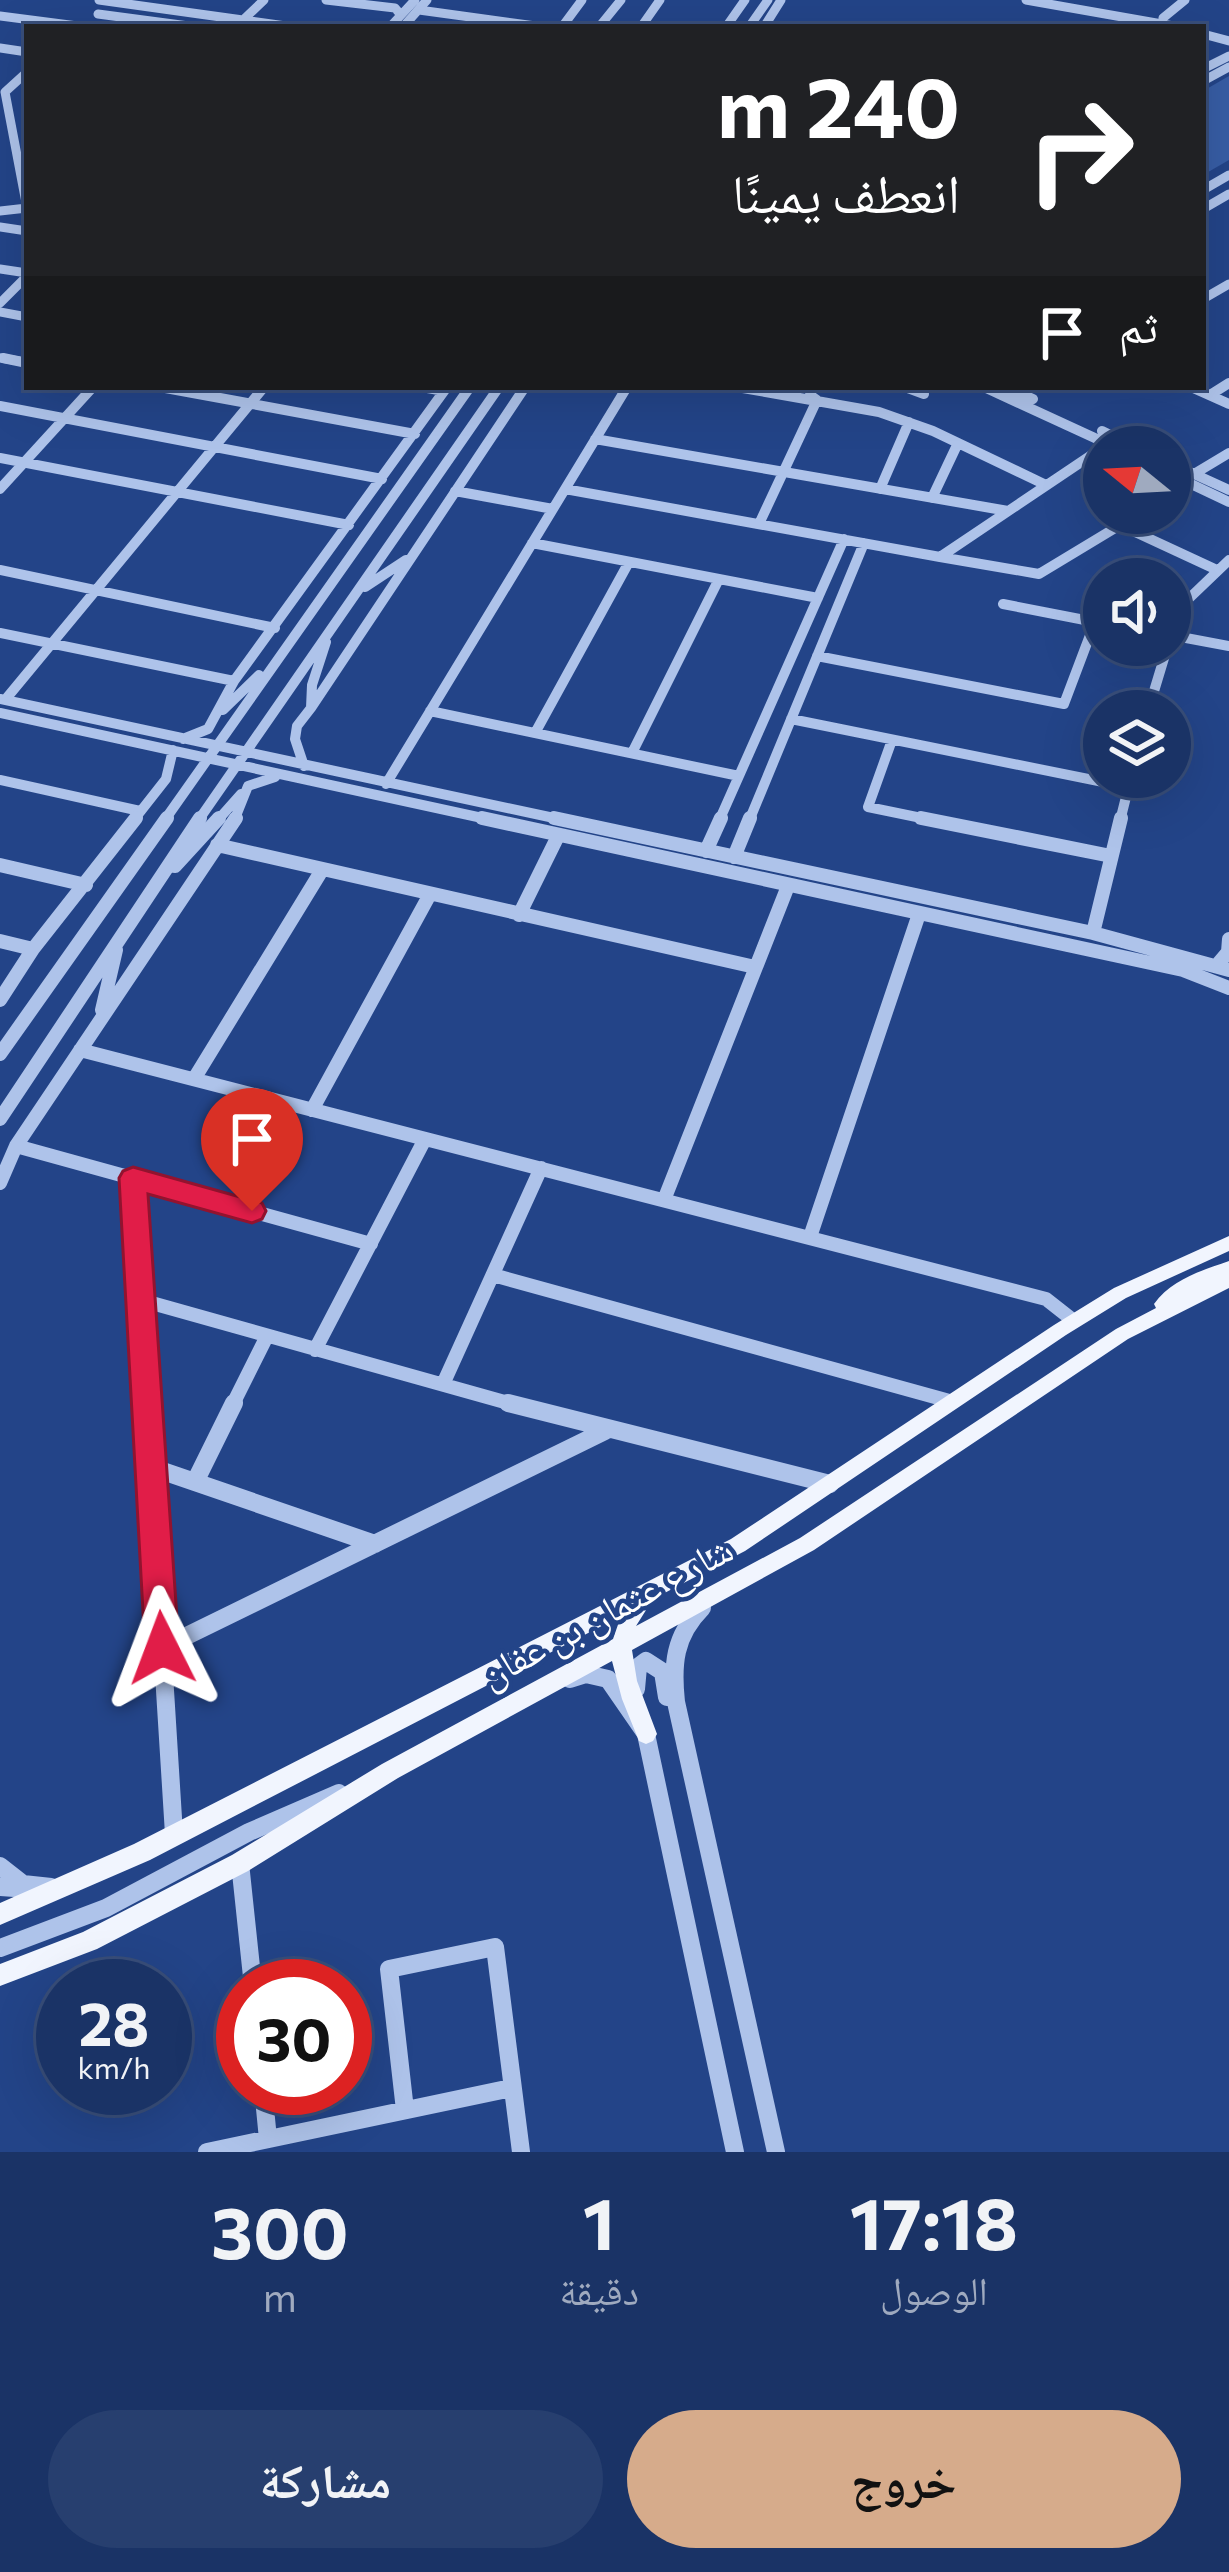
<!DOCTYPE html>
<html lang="ar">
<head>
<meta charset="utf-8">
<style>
  body { margin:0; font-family:Commissioner,"Noto Naskh Arabic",sans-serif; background:#273f6f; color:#f1f3f6; direction:rtl; height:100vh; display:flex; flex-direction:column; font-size:45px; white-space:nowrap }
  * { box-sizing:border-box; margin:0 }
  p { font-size:39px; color:#9faabf }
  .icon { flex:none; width:66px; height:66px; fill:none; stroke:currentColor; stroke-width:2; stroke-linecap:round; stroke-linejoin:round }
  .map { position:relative; height:2152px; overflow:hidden; direction:ltr }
  .side { display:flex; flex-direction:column; background:#1a3366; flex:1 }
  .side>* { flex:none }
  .hud { position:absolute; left:24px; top:24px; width:1182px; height:366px; border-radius:0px; box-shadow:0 12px 48px #0002,0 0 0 3px #384e7a; direction:rtl; background:#202124; color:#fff; overflow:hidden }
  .needle { width:78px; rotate:288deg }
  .tools { position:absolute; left:1083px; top:426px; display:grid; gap:24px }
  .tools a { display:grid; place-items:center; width:108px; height:108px; border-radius:50%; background:#1a3366; box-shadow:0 12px 48px #0002,0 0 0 3px #384e7a; font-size:60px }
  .speed { position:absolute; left:36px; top:1959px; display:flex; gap:24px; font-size:60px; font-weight:700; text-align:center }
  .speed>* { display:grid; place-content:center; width:156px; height:156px; border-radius:50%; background:#1a3366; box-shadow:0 12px 48px #0002,0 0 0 3px #384e7a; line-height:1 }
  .speed small { font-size:30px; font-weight:400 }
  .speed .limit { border:18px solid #d22; background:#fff; color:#111 }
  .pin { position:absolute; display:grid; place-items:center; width:102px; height:102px; color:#fff; margin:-123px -51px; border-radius:50% 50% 50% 0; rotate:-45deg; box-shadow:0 0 12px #0007 }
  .pin .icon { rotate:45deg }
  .me { position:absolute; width:132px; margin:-66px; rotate:357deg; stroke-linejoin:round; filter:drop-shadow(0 0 9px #0008) }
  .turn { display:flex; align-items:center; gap:42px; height:252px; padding:0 48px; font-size:54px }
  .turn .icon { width:156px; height:156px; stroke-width:2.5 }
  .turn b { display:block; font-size:84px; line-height:102px }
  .then { display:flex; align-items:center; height:114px; padding:0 48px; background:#0003; gap:24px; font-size:45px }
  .eta { display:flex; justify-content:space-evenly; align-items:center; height:204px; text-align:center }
  .eta b { font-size:72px; font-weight:700; line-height:84px }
  .action { display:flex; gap:24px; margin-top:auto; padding:24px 48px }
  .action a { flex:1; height:138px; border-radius:72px; background:#d6ab8b; color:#111; font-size:48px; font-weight:700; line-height:138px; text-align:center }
  .action a+a { background:#273f6f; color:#f1f3f6 }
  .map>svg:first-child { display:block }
  .green { fill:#375da5 }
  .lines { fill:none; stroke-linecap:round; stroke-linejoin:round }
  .minor-far3 { stroke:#aec3ea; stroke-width:9 }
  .minor-far2 { stroke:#aec3ea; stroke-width:10 }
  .minor-far1 { stroke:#aec3ea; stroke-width:14 }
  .minor { stroke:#aec3ea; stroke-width:18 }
  .major { fill:#f1f5fe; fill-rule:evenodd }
  .route { fill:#e11d48; stroke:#92132f; stroke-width:3 }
  .labels { text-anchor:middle; stroke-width:9; stroke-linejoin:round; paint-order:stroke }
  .near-street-label { font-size:39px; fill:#fff; stroke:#234488 }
</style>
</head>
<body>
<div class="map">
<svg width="1229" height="2152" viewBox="0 0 1229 2152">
  <rect width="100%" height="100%" fill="#234488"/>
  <!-- green -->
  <path class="green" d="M1229,76V160L1203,175V91Z"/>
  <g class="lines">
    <!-- minor-far3 -->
    <path class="minor-far3" d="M99,0L293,27
      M326,0L395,8L401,15
      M1026,0L1179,27
      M419,10L543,27
      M98,14L196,27
      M0,16L85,27
      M1163,18L1185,0
      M242,21L264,0
      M390,27L415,0
      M403,27L427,0
      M562,27L582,0
      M599,27L621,0
      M641,27L660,0
      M726,27L745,0
      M749,27L768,0
      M764,27L781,0
      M1203,34L1229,41
      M0,48L27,52
      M1203,69L1229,56
      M1203,81L1229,67
      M1203,190L1229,175
      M1203,209L1229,194
      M0,211L27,208L5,92L27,72
      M0,227L27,231
      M0,269L27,273
      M1203,299L1229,284
      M0,303L27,276
      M0,312L27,317
      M0,358L19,361"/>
    <!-- minor-far2 -->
    <path class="minor-far2" d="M3,358L27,363
      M160,387L415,434
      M422,387L444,391
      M737,387L879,412L933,431L1046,485
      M905,387L924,394
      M984,387L1110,445
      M1006,387L1033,399
      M1191,387L1229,404
      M1210,395L1229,383
      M0,406L382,479
      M1102,431L1135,447
      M595,439L1008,511
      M0,458L349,525
      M1170,463L1229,490
      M1170,474L1229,502
      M1194,474L1229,453
      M0,489L93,387
      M565,489L940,557L1108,444
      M880,489L909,422
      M455,491L553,509
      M1170,495L1189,483
      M932,498L958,443
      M759,524L817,400L810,395L813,387
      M1120,525L1217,570
      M532,543L818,598
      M940,557L1039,574L1140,513
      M0,570L275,628
      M365,587L406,560
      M1003,604L1095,622
      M0,633L234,681
      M1170,635L1229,646
      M1170,639L1178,609L1229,560
      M817,656L1064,704L1095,622L1104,624
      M0,699L568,821
      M5,700L264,387
      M311,708L525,387
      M223,710L259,675
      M430,711L739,776
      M1148,711L1168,645
      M0,713L496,821
      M791,719L1128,787
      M535,733L629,562
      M183,739L208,729L234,681L447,387
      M892,740L868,807L936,821
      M632,753L719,579
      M304,766L295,739L297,726L311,708L312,685L326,642
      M0,780L140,811
      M386,784L627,387
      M133,821L166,779L173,750
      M164,821L470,387
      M198,821L499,387
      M217,821L241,794
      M234,821L248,786L275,777
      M719,821L844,539
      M749,821L864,543
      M1120,821L1131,777"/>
    <!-- minor-far1 -->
    <path class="minor-far1" d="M482,818L1183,970L1229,988
      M554,818L1093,933L1229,970
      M921,818L1111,856
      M217,845L755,967
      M706,851L721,818
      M734,857L750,818
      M0,865L86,885
      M175,866L219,818
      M519,915L558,836
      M1093,933L1121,818
      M0,941L33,949
      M1217,965L1228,952L1229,939
      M0,1000L33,949L136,818
      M102,1010L116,950
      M80,1050L1046,1299L1074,1321
      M0,1054L167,818
      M194,1079L322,870
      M312,1110L429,896
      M0,1119L200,818
      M16,1146L371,1244
      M133,1178L147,1406
      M0,1183L16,1146L236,818
      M664,1200L788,886
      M810,1237L919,914
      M493,1275L953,1402
      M141,1300L519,1406
      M315,1350L425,1139
      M444,1382L541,1168
      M232,1406L267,1336"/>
    <!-- minor -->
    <path class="minor" d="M147,1403L174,1834
      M508,1403L830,1484
      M151,1467L375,1544
      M195,1482L234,1403
      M702,1608C674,1636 672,1665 676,1702L776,2152
      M162,1648L605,1431
      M570,1679L586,1674L608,1679L646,1734L735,2152
      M636,1689L638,1667L646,1661L663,1672L667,1697
      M240,1863L253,1986
      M0,1866L23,1884L51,1887
      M0,1887L29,1889
      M0,1948L106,1908L249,1832L339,1793
      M263,2088L268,2139
      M405,2110L389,1969L495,1947L521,2152
      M207,2152L511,2088"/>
    <!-- major -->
    <path class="major" d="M1229,1236V1251L1126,1298L1066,1335L745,1551L653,1599L636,1626L800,1538L1116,1329L1156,1308L1154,1304C1172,1279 1201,1271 1229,1261V1288L1128,1339L814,1550L632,1650L637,1681L657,1734L653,1741L646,1744L639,1741L622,1699L612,1661L398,1778L248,1871L97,1949L0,1986V1964L83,1932L232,1855L382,1764L613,1639L621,1616L150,1860L0,1925V1903L134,1844L731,1539L1054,1325L1114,1288Z"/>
  </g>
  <!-- route -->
  <path class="route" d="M133,1167L262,1203L266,1211L262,1219L252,1223L148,1194L179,1648L174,1659L162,1663L150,1659L145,1648L119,1178L123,1171Z"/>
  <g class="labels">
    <!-- near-street labels -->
    <g class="near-street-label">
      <text transform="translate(606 1611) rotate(-28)" y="14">شارع عثمان بن عفان</text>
    </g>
  </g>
</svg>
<div class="tools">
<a><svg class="needle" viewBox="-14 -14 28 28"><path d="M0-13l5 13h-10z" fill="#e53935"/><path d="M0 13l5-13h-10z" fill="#9faabf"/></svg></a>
<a><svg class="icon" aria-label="sound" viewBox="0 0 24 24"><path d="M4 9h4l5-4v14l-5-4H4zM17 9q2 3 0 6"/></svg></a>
<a><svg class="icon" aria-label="layers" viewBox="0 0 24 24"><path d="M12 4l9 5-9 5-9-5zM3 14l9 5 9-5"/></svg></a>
</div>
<div class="speed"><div>28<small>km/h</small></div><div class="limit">30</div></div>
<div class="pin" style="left:252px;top:1211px;background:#d93025"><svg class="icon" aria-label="arrive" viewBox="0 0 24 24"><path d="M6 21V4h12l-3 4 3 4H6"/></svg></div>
<svg class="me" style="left:162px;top:1648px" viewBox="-20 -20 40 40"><path d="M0-17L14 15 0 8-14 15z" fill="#e11d48" stroke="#fff" stroke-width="4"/></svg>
<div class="hud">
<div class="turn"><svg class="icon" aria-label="right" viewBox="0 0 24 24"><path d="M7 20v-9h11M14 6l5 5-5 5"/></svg><div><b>240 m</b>انعطف يمينًا</div></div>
<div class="then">ثم<svg class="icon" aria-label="arrive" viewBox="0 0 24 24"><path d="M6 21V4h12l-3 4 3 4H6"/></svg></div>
</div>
</div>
<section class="side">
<div class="eta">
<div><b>17:18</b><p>الوصول</p></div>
<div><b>1</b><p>دقيقة</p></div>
<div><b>300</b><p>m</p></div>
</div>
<div class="action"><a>خروج</a><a>مشاركة</a></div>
</section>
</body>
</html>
